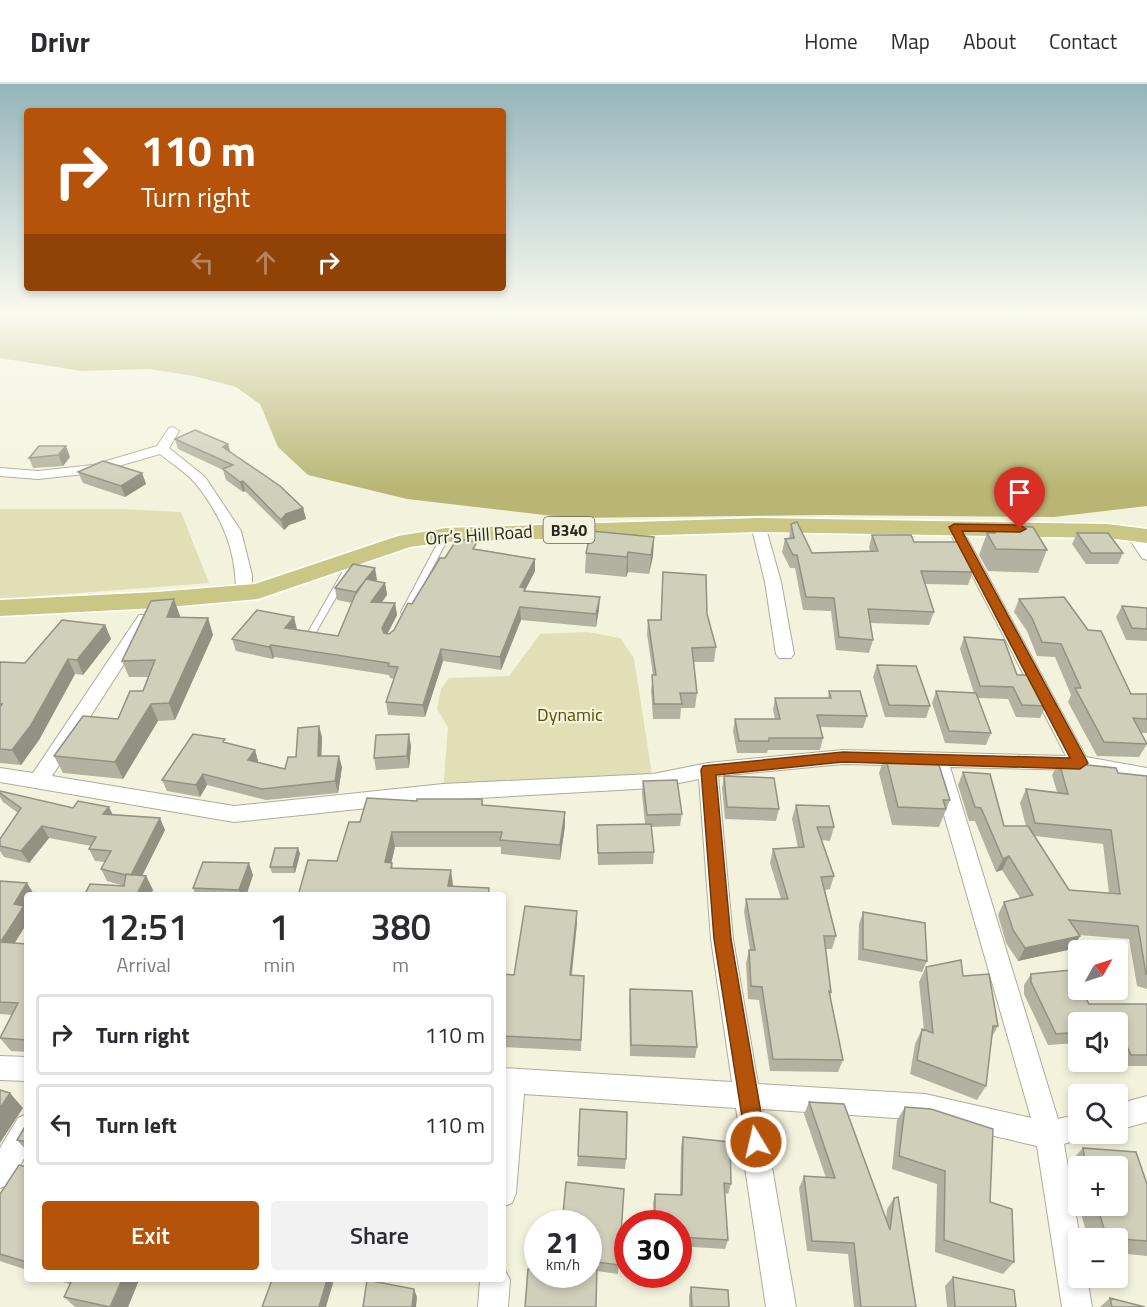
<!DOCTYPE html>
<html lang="en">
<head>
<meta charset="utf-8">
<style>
  body { margin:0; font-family:"Titillium Web",sans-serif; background:#f2f2f3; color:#2b2b33; height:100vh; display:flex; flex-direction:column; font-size:22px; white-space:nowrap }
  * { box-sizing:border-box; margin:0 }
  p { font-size:20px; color:#7c7c81 }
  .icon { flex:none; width:33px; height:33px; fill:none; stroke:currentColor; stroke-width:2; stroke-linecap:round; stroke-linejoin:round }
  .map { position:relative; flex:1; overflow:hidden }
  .details { position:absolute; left:24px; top:808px; width:482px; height:390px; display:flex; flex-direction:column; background:#fff; border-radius:6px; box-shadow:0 3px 9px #0003 }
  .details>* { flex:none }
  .banner { position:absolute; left:24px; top:24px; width:482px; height:183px; border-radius:6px; box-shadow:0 3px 9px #0003; background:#b45309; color:#fff; overflow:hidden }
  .needle { width:39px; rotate:51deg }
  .controls { position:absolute; left:1068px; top:856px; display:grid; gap:12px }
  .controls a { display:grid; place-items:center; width:60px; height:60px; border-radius:6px; background:#fff; box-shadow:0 3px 9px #0003; font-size:30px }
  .speed { position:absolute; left:524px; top:1126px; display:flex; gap:12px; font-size:30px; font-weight:700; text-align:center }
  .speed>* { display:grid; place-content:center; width:78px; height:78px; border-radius:50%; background:#fff; box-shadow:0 3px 9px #0003; line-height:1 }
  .speed small { font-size:15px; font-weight:400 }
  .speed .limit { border:9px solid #d22; background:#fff; color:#111 }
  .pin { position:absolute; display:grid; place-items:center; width:51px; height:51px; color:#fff; margin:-62px -26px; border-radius:50% 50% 50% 0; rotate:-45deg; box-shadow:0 0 6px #0007 }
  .pin .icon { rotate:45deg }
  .me { position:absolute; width:66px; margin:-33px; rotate:351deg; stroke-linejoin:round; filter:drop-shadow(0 0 4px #0008) }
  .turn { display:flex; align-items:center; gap:21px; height:126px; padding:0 18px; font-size:27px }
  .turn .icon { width:78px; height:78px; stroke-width:2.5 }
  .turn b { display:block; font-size:42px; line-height:51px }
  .lanes { display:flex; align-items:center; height:57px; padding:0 18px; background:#0003; justify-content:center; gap:30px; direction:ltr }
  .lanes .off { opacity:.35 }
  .eta { display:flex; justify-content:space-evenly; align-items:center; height:102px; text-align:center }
  .eta b { font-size:36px; font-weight:600; line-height:42px }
  .primary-button { display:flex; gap:12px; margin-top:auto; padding:12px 18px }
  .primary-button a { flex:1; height:69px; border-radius:6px; background:#b45309; color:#fff; font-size:24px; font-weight:600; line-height:69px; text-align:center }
  .primary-button a+a { background:#f2f2f3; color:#2b2b33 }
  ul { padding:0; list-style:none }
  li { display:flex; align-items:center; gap:18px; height:81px; margin:0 12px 9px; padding:0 6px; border:3px solid #e1e1e2; border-radius:6px }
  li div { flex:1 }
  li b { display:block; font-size:22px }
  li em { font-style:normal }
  header { display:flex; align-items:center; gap:36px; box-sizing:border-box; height:84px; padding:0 30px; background:#fff; border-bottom:2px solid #e1e1e2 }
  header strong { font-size:28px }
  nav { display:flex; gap:33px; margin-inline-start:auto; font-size:21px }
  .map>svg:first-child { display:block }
  .green { fill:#e0dfb6 }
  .water { fill:#b9b675 }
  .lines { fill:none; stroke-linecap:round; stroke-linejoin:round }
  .lane-casing { stroke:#adac98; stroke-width:2 }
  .street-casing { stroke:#adac98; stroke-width:2 }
  .primary-casing { stroke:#fff; stroke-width:3 }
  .lane { fill:#fff; fill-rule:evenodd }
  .street { fill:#fff; fill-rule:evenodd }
  .primary { fill:#cac684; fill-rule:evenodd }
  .wall { fill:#b3b2a0; fill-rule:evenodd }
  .shaded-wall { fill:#929182 }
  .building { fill:#d0cfba; stroke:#929182; stroke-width:1.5 }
  .route { fill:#b45309; stroke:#753606; stroke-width:1.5 }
  .labels { text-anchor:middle; stroke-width:4.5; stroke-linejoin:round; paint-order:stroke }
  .shield { fill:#f3f3dd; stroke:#656558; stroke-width:1.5 }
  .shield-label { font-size:16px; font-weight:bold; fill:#28281f }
  .street-label { font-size:18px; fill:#28281f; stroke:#f3f3dd }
  .park-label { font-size:18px; fill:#575200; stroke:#f3f3dd }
</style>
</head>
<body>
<header>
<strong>Drivr</strong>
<nav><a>Home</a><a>Map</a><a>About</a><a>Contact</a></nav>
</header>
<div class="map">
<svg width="1147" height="1223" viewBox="0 0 1147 1223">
  <rect width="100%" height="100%" fill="#f3f3dd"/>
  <!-- green -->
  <path class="green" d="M0,425H123L181,428L209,499L0,515Z
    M587,548L620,554L634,574L653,697L443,708L448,643L437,625L441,605L449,594L509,592L540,550Z"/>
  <!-- water -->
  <path class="water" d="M0,232H1147V422L1054,433L826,431L570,434L407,415L308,391L278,363L260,320L236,303L194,292L149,285L81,287L0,274Z"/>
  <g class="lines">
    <!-- lane casing -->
    <g class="lane-casing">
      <path id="lane" d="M443,449H449L450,451L409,528L405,531L402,530L401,528Z
        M351,473H357L358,475L315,550L311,553L308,552L307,550Z"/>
    </g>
    <!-- street casing -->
    <g class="street-casing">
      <path id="street" d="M173,343L179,347L169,364L205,393L241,447L252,491V508L250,511L244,513L236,508C236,465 222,433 196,400C187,389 171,379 160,370L94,389L38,395L0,392V384L38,387L93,381L157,362L169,344Z
        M758,437L765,441L781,498L794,570L791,574H779L776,570L765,498L751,441Z
        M954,439L961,443L1086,673L1147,684V698L1080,686L950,683L1058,1035L1078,1030V1050H1088L1087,1052L1064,1060L1080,1155H1078V1194H1087L1092,1223H1062L1037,1062L925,1036L762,1025L796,1223H766L736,1024L524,1010L516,1109L512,1119L502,1123V984L732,998L711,855L699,695L653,704L443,716L234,738L0,698V684L33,689L139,531H151L153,535L52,692L234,722L443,700L653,690L708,679L843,666L1066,672L947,443ZM843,680L930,682L1031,1034L925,1010L758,1000L733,855L718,692Z
        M1133,446L1138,447L1147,460V476L1142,474L1126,450Z
        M0,972L27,973V997L0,996Z
        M1147,1012V1038L1118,1046V1020Z
        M27,1030V1069L10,1100L0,1104V1064L18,1034Z
        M502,1184L505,1186L510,1196L508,1223H478L480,1196H502Z"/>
    </g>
    <!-- primary casing -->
    <g class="primary-casing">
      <path id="primary" d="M758,434L1108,440L1147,445V459L1108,454L758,448L446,458L410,463L258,515L157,524L0,532V516L157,508L255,500L398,452L446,444Z"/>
    </g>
    <!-- lane -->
    <use href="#lane" class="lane"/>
    <!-- street -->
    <use href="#street" class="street"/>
    <!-- primary -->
    <use href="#primary" class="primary"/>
  </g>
  <!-- wall -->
  <path class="wall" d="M175,355L230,368L303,424L306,435L289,441L284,446L245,407L243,408L226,396L223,386L178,365Z
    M39,362L70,373L63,382L33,384L29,374Z
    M78,388L142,389L146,400L125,413L83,399Z
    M791,440L812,469L870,467L869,463L872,451L914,458L972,474L969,481L973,488L968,501L925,500L934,528L929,541L870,539L873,556L869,569L836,566L831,527L803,526L795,484H790L782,468L785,455L789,454Z
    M992,442L1047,466L1038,489L988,487L979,471L987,449H989Z
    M1077,449L1123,469L1118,480H1086L1072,460Z
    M654,453L653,472L649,490L628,488L626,493L585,489L586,469Z
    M478,465L535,475V487L525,507L599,525L596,543L521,536L501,586L443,577L425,633L388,631L386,618L394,595L390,594L389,591L274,573L273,575L236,567L232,555L296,546L338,552L352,519L337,516L335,504L377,496L375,497L385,499L387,511L382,518L395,519L397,531L388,549L389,550L394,546L445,474Z
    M663,488L707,530L716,563L714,578H694L697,609L695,624H681L680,635H653L651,606L653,591L647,550L648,536H661Z
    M1019,515L1131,610H1147V649H1141L1147,660L1139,673L1097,672L1068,618L1071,611L1055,573L1037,572L1027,547L1014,528Z
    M1122,522L1147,524V557L1126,556L1116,533Z
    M180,532L179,534H208L213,551L175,636L158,637L123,695L63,689L54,672L118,635L143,607L148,593H129L122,577Z
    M105,541L111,555L83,591L75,590L39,656L21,681L0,679V578L25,579Z
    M964,553L1017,591L1046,622L1040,634L1016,633L1008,615L978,614L991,649L986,661L945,659L932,619L936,607L974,609L960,565Z
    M877,581L930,622L926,634L885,633L873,593Z
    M829,607L867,632L863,644L820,643L823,654L820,666H768L767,669H737L733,647L735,635H775L773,626L775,614H828Z
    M322,653L321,672L342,683L338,709L266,716L207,701L200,713L167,707L162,696L227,659L255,666L258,677V678L285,685L296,673Z
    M411,662L409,684L376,686L374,674Z
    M885,671L933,680L950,716L939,743L892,741L879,689Z
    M1059,678L1118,689L1147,692V905L1137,902L1129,855L1079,851L1080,852L1072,865L1018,877L1006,859L998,831L1004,818L1020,814L1002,786L996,788L975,737H969L958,701L963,688L1004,742H1026L1020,719L1026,705L1057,708L1052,691ZM1035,752L1103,760L1109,809L1069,806Z
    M724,692L779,725L776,737L725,735L722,704Z
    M643,697L682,730L680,742L651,743L654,768L653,780L598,781L597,741L645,740L642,709Z
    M0,707L73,724L113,731L165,746L142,792H146L153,806L124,802L107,797L101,785L105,778L95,777L89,765L91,762L49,754L29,779L4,773L0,767V755L18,729L3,718L0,713Z
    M482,715L483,721L565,728V742L560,776L501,770V763H395L391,779H392L393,784L453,801V803L489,804V812H298L337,777L360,738L417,717Z
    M796,721L834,743L830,757L822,756L834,792L830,805L825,806L836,852L832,865H825L831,908L830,912L843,976L838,988L770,987L759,916L748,915L746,879L749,866H750L744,828L746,815H781L770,779L773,765L798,764L792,735Z
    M298,764L300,770L295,789H272L270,783Z
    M253,791L246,812H196L193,804Z
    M0,797L34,810L25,824L27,826V839L14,859L27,860V968L11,967L0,954L12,931L0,930Z
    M863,828L927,877L922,888L858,876L859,840Z
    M577,839L572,891L584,892L581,967L502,963V890L514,891Z
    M926,883L963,892L998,942L992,953L986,1002L977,1016L910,990L915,960L922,945L924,946L919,898Z
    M1031,890L1089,920H1147V982H1123L1118,971V939H1078V959L1048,961L1024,910V901Z
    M630,905L697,963L695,974L630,972L629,917Z
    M809,1018L886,1135L887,1125L894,1114L916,1223H854L848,1170L807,1167L799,1104L804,1092L826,1094L804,1030Z
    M905,1023L990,1118L1014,1178L1003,1190L935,1168L937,1100L892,1085L897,1036Z
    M27,1039V1067L17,1056Z
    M683,1053L731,1100L728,1110L725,1109L728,1156L725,1165L678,1162V1140H654L653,1119L655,1110L680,1111L681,1063Z
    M1083,1064L1136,1068L1147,1100V1172L1118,1169V1155H1088L1079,1122H1118V1083H1078V1121L1074,1104L1069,1079Z
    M578,1072L626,1075L625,1085L577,1082Z
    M27,1083V1186L0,1177V1110Z
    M624,1105L618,1190L597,1187L588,1191Z
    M953,1193L1016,1223H947L945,1202Z
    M56,1196H139L128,1223H75L64,1213L70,1200Z
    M691,1203L729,1223H689V1212Z
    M1110,1214L1145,1223H1100Z"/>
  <!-- shaded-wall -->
  <path class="shaded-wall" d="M228,360L231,370L223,363Z
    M66,362L70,373L63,382L58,371Z
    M142,389L146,400L125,413L121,402Z
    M243,397L245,407L243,408L240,398Z
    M303,424L306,435L289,441L284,446L281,436L286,430Z
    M654,453L653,472L649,490L651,471Z
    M628,468V488L626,493L627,473Z
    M535,475V487L525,506V517L520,503Z
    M375,484L377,496L358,520L356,508Z
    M385,499L387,511L373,530L371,518Z
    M600,513L599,525L596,543V530Z
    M174,515L180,532L173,550L167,533Z
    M395,519L397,531L384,556L382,544Z
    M520,523L521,536L501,586L500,573Z
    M294,533L297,545L285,544Z
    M208,534L213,551L175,636L169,619Z
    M105,541L111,555L83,591L77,576Z
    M271,561L274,573L273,575L269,563Z
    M441,565L443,577L425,633L423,621Z
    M68,575L75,590L39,656L21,681L12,666Z
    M151,620L158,637L123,695L115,678Z
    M319,642L322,653L321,684L318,672Z
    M409,650L411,662L409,684L407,672Z
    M255,666L258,677L251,687L248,676Z
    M339,672L342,683L338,709L335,697Z
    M203,690L207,701L200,713L196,701Z
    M109,723L115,735L103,730Z
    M565,728V742L560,776V761Z
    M160,734L165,746L136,804L130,792Z
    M42,742L49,754L29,779L21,767Z
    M392,748L395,763L388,793L385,778Z
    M298,764L300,770L295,789L293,783Z
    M1009,772L1002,786L996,788L1003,775Z
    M249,779L253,791L246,812H241L239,806Z
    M451,786L453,801L451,812L448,802Z
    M146,792L153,806L151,812H136Z
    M27,799L34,810L33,812H27V821L25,824L27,826V839L10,867L2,856L14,820Z
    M577,827V839L570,903V891Z
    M1080,852L1072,865L1018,877L1025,864Z
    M10,1009L23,1024L0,1059V1024Z
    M122,1196H139L128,1223H111Z
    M327,1196H334L326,1223H319Z
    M414,1205L417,1213L416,1223H412Z"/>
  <!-- building -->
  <path class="building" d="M195,346L228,360L223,363L280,402L303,424L286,430L281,436L243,397L240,398L223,385L233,381L175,355Z
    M39,362H66L58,371L29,374Z
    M103,377L142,389L121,402L78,388Z
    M797,438L812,469L878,467L872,451H911L914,458H963L972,474H966L973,488L921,487L934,528L868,525L873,556L839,553L834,514L806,513L797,471H793L785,455L794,454L791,440Z
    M992,442L1033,443L1047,466L996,465L987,449H995Z
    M591,447L654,453L651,471L628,468L627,473L586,469Z
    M1077,449H1108L1123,469H1091Z
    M457,455L477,458L473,465L535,475L520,503L525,504L524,507L600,513L596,530L520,523L500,573L441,565L423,621L386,618L398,583L388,582L389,579L271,561L269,563L232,555L257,526L294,533L285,544L338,552L355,511L366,495L385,499L371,518L395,519L382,544L384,549L389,550L394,546L408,519L412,520L440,474H445Z
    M353,480L375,484L356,508L335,504Z
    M663,488L706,491L707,530L716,563L692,564L697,609H680L682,620H654L652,591H656L648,536H661Z
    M1064,513L1088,546L1101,547L1131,610H1147V635L1133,634L1147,660L1104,658L1075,604H1081L1061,560L1042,558L1032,534L1019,515Z
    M174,515L167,533L208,534L169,619L151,620L115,678L54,672L83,632L118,635L130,607H143L155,576L122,577L151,517Z
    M1122,522L1147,524V545L1132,544Z
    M62,536L105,541L77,576L68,575L31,641L12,666L0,665V623L2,620H0V578L25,579Z
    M964,553L1004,556L1017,591H1032L1046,622L1022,621L1013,603L980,602Z
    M877,581L916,582L930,622L889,621Z
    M829,607H860L867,632L817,631L823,654H769V657H739L735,635H780L775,614H831Z
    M936,607L976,609L991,649L949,647Z
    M319,642L318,672H339L335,697L262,705L203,690L196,701L162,696L193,650L225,655L223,658L255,666L248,676L285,685L288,673H296L298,644Z
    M409,650L407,672L374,674L376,651Z
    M885,671L930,673L933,680L939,681L950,716H943L946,725L898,723Z
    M1059,678L1116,684L1118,689L1147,692V890H1146L1138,842L1069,836L1080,852L1025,864L1013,846L1004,818L1033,811L1009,772L1003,775L981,724L975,723L963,688L990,690L1004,742H1028L1069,806L1120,810L1111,746L1035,739L1026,705L1068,710Z
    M724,692L774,694L779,725L727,723Z
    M677,696L682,730L647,731L643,697Z
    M0,707L73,724L78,717L109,723L103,730L160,734L131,791L126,790V791L101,785L111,767L89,765L96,753L42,742L21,767L0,762V755L21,724L0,709Z
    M367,714L417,717V715H482V721L565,728L560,761L500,756L502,748H392L385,778L392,779L391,784L451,786L448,802L489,804L488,812H298L308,776L337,777L349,738H360Z
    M796,721L829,722L834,743H817L834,792L821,793L836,852H824L831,908L829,907L843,976L773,975L762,903L751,902L749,866H755L746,815H788L773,765L804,763Z
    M651,740L654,768L598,769L597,741Z
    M275,764H298L293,783H270Z
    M203,778L249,779L239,806L193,804Z
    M126,790L146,792L136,812H84L90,800L124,802Z
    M0,797L27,799L14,820L24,822L2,856H0Z
    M525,822L577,827L570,891L584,892L581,956L502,952V890L514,891Z
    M863,828L925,839L927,877L863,865Z
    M0,858L27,860V956L0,954L18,919L0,918Z
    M961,876L963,892L989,890L998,942H993L986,1002L917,976L922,945L933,949L926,883Z
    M1071,886L1078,901V906H1081L1089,920H1147V971H1131L1119,945H1118V939H1078V948L1056,950L1031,898V890Z
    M630,905L692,907L697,963L631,961Z
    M0,1006L10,1009L0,1024Z
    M809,1018L844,1020L890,1146L894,1114L898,1113L916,1223H861L854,1159L812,1157L804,1092L835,1094Z
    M905,1023L931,1025L993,1045L990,1118L1012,1125L1014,1178L944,1156L945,1087L899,1072Z
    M580,1025L627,1028L626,1075L578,1072Z
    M27,1039V1058L17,1056Z
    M683,1053L730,1058L731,1100L724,1099L728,1156L678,1153V1140H655V1110L682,1111Z
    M1083,1064L1136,1068L1147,1100V1157L1107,1154L1097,1122H1118V1083H1086Z
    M19,1081L27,1083V1178L0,1170V1110Z
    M566,1098L624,1105L619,1181L597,1178L596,1223H525L528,1185L537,1186V1191H588V1140H562Z
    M953,1193L1014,1206L1016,1223H955Z
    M72,1196H122L110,1223L64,1213Z
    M272,1196H327L319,1223H262Z
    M367,1196L414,1205L412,1223H363Z
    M691,1203L728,1206L729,1223H692Z
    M1110,1214L1145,1223H1112Z"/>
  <!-- sky -->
  <linearGradient id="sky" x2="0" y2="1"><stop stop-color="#95b5ba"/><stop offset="0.57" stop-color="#fafaf0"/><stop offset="1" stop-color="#fafaf0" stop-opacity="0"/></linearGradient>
  <rect width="1147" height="404" fill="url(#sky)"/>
  <!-- route -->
  <path class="route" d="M954,440L1020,441L1026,445L1020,448L962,447L1088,679L1080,685L843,678L716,691L731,855L766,1058L763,1065L756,1068L749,1065L746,1058L714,855L701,686L703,682L843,668L1070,674L949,443Z"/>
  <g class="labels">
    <!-- shield labels -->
    <rect class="shield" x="543.5" y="433" width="51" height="26" rx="4.5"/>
    <g class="shield-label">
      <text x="569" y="452">B340</text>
    </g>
    <!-- street labels -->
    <g class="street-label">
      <text transform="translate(479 451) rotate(-4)" y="6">Orr’s Hill Road</text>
    </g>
    <!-- park labels -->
    <g class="park-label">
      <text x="570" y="637">Dynamic</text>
    </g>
  </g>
</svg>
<div class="controls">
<a><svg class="needle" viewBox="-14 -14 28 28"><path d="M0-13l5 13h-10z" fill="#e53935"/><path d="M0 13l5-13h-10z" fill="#7c7c81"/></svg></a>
<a><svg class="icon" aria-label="sound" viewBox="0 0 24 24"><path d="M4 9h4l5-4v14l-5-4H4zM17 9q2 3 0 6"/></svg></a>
<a><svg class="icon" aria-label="search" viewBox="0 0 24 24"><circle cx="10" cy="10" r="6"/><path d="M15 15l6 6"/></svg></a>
<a>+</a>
<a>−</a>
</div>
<div class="speed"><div>21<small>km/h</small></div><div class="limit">30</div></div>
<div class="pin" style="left:1020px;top:445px;background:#d93025"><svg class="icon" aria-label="arrive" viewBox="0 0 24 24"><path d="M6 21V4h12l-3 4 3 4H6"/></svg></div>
<svg class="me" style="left:756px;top:1058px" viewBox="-20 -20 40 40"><circle r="17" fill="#b45309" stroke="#fff" stroke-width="3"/><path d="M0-11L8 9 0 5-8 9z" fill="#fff"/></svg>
<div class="banner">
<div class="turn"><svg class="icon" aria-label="right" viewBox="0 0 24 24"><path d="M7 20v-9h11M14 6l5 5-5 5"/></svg><div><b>110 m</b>Turn right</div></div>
<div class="lanes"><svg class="icon off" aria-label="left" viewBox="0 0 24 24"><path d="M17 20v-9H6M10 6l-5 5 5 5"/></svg><svg class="icon off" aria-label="ahead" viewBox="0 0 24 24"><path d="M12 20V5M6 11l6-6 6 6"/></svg><svg class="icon" aria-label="right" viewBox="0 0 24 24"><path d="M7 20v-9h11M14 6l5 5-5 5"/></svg></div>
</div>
<section class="details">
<div class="eta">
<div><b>12:51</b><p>Arrival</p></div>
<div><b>1</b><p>min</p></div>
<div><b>380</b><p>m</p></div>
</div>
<ul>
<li><svg class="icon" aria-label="right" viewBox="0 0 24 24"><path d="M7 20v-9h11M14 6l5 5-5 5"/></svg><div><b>Turn right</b></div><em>110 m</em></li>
<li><svg class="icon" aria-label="left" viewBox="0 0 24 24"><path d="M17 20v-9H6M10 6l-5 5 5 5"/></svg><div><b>Turn left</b></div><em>110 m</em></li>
</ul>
<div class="primary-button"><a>Exit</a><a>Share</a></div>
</section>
</div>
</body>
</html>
